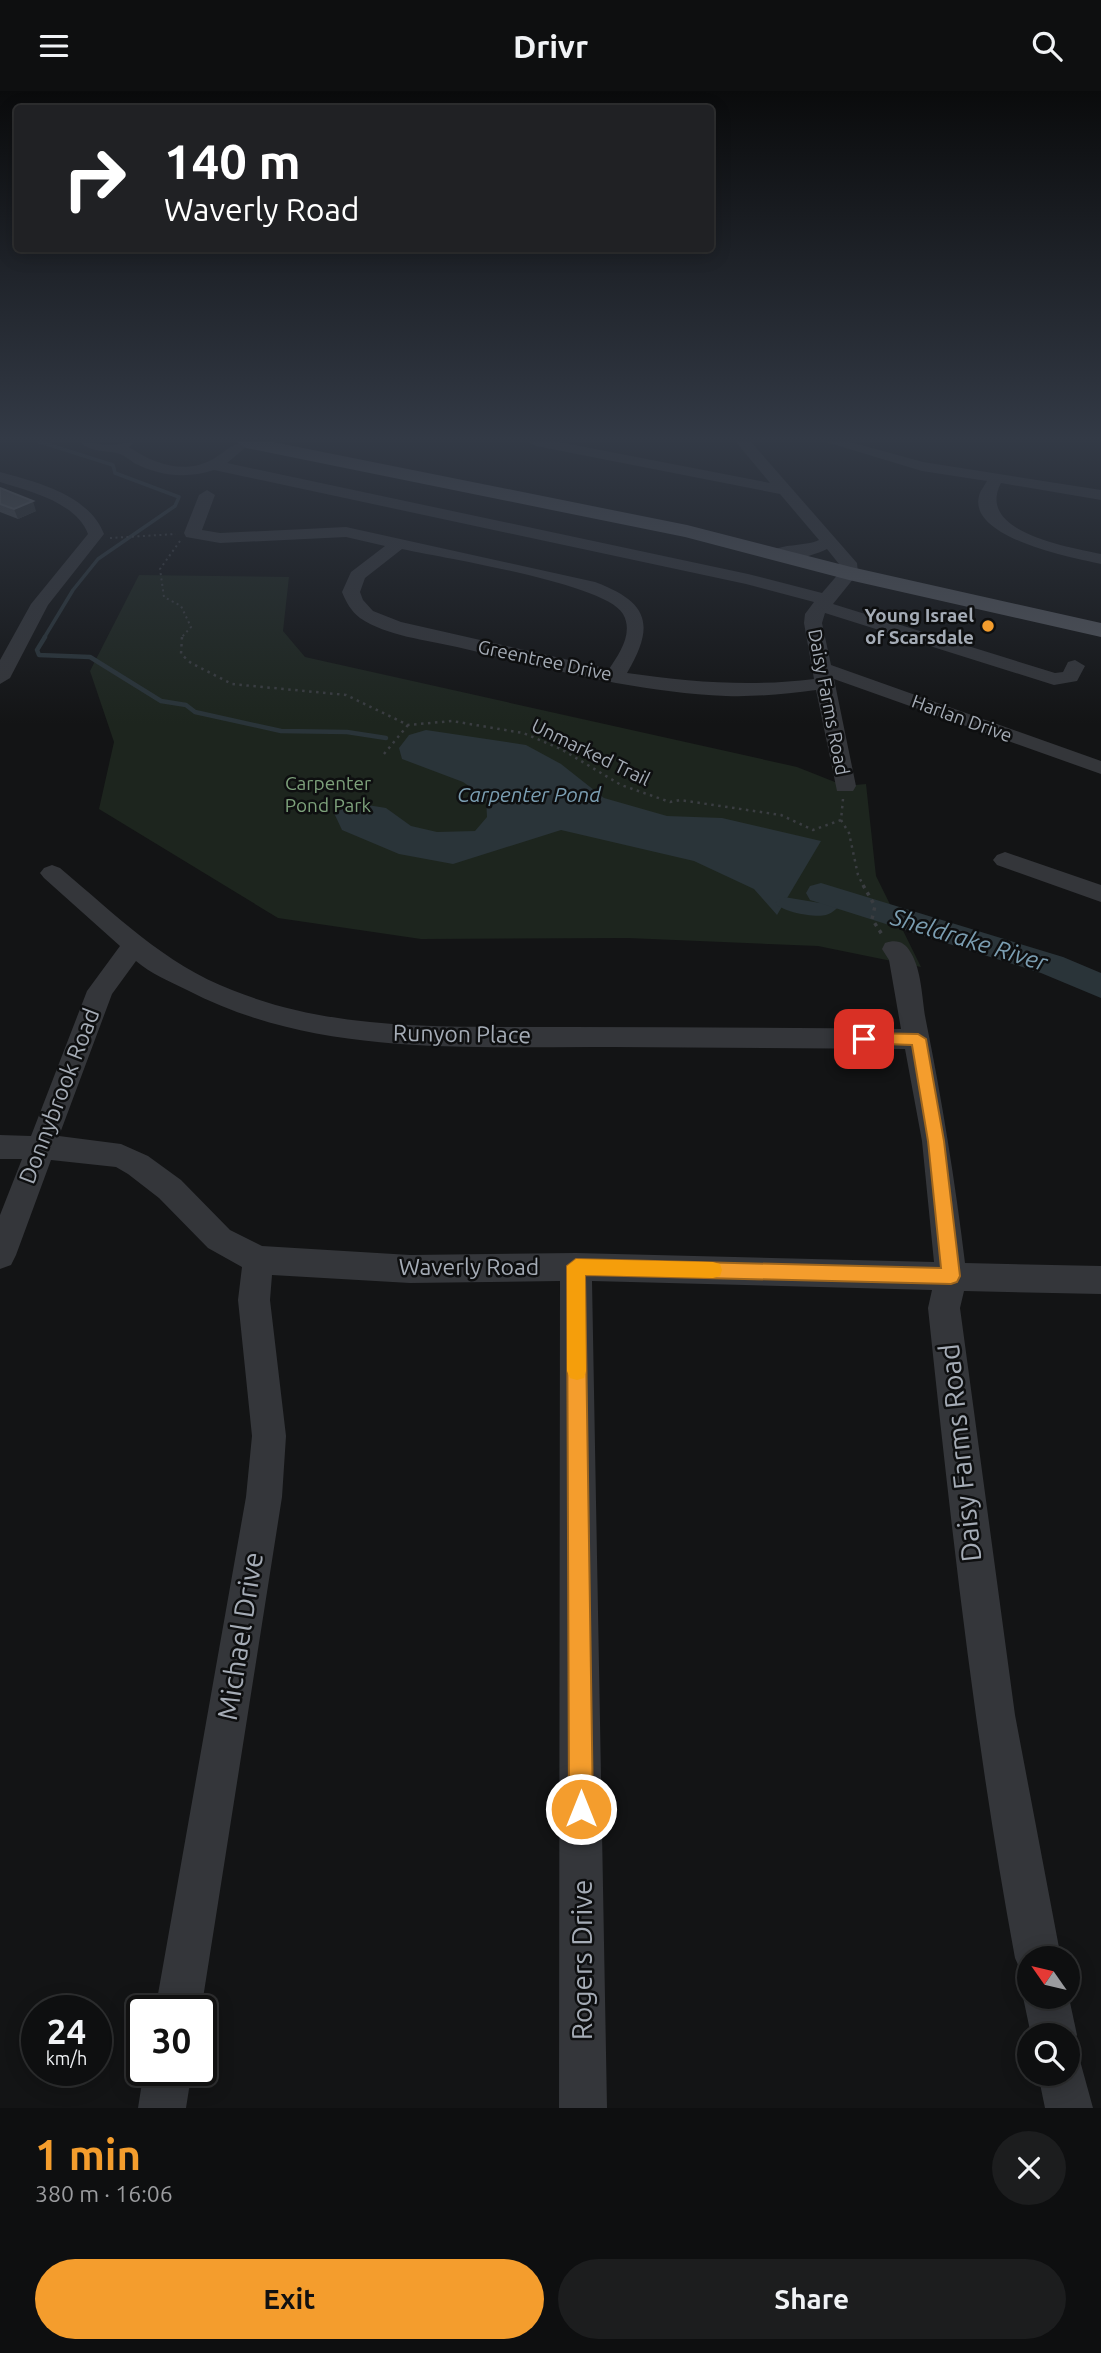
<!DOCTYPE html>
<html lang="en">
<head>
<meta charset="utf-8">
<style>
  body { margin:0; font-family:Ubuntu,sans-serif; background:#1c1d1e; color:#f1f3f6; height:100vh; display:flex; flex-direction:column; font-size:26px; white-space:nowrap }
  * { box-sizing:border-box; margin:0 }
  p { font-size:23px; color:#9b9c9f }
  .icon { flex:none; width:38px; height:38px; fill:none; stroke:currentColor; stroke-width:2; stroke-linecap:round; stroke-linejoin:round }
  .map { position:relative; height:2017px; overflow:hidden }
  .panel { display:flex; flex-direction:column; background:#0e0f10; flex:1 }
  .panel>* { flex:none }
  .guide { position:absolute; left:14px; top:14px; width:700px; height:147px; border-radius:7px; box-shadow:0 4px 18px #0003,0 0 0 2px #2e2f30; background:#202124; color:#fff; overflow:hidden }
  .needle { width:46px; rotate:304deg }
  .fabs { position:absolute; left:1017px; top:1855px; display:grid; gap:14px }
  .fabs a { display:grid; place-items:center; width:63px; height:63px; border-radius:50%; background:#0e0f10; box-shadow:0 4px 18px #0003,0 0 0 2px #2e2f30; font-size:35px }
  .speed { position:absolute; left:21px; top:1904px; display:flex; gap:14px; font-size:35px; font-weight:700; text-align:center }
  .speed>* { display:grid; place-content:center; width:91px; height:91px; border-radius:50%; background:#0e0f10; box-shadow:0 4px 18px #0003,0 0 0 2px #2e2f30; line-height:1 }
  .speed small { font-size:18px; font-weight:400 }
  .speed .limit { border:4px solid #111; border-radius:10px; background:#fff; color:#111 }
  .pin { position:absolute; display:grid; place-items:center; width:60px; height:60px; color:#fff; margin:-30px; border-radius:14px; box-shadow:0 4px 10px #0006 }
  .me { position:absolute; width:77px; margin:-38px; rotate:0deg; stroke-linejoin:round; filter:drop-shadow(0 0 5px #0008) }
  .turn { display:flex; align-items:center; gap:24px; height:147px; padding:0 35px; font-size:32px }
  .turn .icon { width:91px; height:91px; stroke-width:2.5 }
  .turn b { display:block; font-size:49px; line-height:60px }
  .round { display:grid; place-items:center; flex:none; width:74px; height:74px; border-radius:37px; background:#1c1d1e }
  .summary { display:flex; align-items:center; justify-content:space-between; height:119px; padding:0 35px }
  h1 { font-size:42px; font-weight:700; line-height:52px; color:#f49d2d }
  .cta { display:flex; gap:14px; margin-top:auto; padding:14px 35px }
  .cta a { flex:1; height:80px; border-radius:42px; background:#f49d2d; color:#111; font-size:28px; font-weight:700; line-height:80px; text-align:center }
  .cta a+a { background:#1c1d1e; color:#f1f3f6 }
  header { display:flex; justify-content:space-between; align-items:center; height:91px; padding:0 35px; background:#0e0f10; font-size:32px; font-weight:700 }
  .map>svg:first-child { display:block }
  .green { fill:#1d251e }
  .water { fill:#2a3439 }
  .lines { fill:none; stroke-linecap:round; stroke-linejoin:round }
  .stream-far1 { stroke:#2a3439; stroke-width:3.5 }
  .stream { stroke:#2a3439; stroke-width:4.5 }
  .canal { fill:#2a3439; fill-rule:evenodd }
  .river { fill:#2a3439; fill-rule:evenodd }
  .path-far2 { stroke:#3a3d41; stroke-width:2; stroke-dasharray:2 3.5; stroke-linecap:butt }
  .path-far1 { stroke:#3a3d41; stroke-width:2.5; stroke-dasharray:2.5 4.5; stroke-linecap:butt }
  .path { stroke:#3a3d41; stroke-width:3.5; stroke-dasharray:3.5 5; stroke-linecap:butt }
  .minor { fill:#34363a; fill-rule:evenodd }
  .major { fill:#505359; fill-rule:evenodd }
  .wall { fill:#46494d }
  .shaded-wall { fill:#2d3032 }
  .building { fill:#505458; stroke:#5e6267; stroke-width:2 }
  .route { fill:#f49d2d; stroke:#9f661d; stroke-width:2 }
  .slow { fill:#f59e0b }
  .poi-dot { fill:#f49d2d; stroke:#0e0f10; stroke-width:2.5 }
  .labels { text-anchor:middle; stroke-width:5; stroke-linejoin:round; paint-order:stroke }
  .far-poi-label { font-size:19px; font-weight:bold; fill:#a5acb6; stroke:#0e0f10; text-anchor:end }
  .far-street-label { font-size:19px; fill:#a5acb6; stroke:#0e0f10 }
  .far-park-label { font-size:19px; fill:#7da17b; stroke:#0e0f10 }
  .far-water-label { font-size:21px; font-style:italic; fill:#7b9eb2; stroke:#0e0f10 }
  .street-label { font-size:23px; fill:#a5acb6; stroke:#0e0f10 }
  .water-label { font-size:24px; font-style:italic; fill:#7b9eb2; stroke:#0e0f10 }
  .near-street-label { font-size:28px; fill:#a5acb6; stroke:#0e0f10 }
</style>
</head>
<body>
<header><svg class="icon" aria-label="menu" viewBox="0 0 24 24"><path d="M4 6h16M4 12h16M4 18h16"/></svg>Drivr<svg class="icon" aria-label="search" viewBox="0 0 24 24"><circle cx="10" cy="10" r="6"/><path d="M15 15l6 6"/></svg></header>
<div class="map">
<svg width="1101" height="2017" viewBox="0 0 1101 2017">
  <rect width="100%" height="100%" fill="#131415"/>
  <!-- green -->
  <path class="green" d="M139,484L289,486L283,540L305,566L797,676L845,695L866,693L876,785L921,876L818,855L628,847L421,848L278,827L99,718L114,651L90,580Z"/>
  <!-- water -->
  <path class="water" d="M426,639L526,654L561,673L604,707L667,725L722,727L821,750L777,824L754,798L694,770L561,739L453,773L399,763L342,739L334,722L355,712L386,717L411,735L437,741L475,740L487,726L486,707L463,691L402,668L399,657L409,644Z"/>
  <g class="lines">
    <!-- stream-far1 -->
    <path class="stream-far1" d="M40,351L113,374L115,382L179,406L175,415L98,468L73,499L44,547"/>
    <!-- stream -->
    <path class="stream" d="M45,546L37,559L39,564L90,566L161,610L186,614L195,621L281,640L347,641L386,647"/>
    <!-- canal -->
    <path class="canal" d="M835,803L844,809C840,815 833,822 826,824C815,827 782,821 775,812L784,806L820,812Z"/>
    <!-- river -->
    <path class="river" d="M821,792L1063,866L1101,882V907L1041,882L810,809L806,802L810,795Z"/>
    <!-- path-far2 -->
    <path class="path-far2" d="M110,447L176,443
      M180,450L160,478L164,506L181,515L191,536L181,547"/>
    <!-- path-far1 -->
    <path class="path-far1" d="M182,546L181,563L191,572L232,593L346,604L408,634L452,630L523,642L561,658L621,694L670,711L680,709L781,724L813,739L841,729
      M384,663L408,634
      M843,708L841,729L849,742L858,784L864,796"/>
    <!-- path -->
    <path class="path" d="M863,794L875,815L872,828L883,845"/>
    <!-- minor -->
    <path class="minor" d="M80,351L111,354L134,351L129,356C153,373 186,384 213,368C230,358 231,351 252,351L227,372L748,483L822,502L840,481L839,473L827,458C813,465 782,474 770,462C780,452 804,456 819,449L780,403L536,355L529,351H559L770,392L736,351H751L857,472L858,482L833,513L1055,582L1063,581L1068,571L1075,569L1085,575L1077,590L1054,594L825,522L822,532L831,574L1101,670V683L834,588L856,695L853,700H837L816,599C786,603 756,606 726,605C634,601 546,577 457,556C426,549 387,545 360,527C351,520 346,511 342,501L351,481L385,455L346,446L220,452L186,446L184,442L199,404L207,399L215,404L202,439L220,442L346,436L595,491C648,511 656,533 627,582C690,591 751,596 814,588L804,532L805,523L814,511L746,493L214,379C187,388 159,385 134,372C130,369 125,365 120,363C108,359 91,362 80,351ZM402,458C442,467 605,492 623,523C634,542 619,563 609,578L401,531L373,520L363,509L360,501L365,487Z
      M826,351H850L923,371L1101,399V409L1001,392C975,441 1068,456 1101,463V473C1073,467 968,447 979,405C980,400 985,394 987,390L922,380Z
      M0,381C37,391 89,404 104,443L48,514L10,587L0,593V569L31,513L88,443C76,411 29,400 0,391Z
      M1005,761L1101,794V811L997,774L993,769L997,764Z
      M52,774L60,777C115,823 164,873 232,899C338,942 455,935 567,936C678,936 790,937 901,938L889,869L882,858L885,852C897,848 905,851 911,862C922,880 922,910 926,930C942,1009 955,1090 965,1172L1101,1175V1203L964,1200L960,1217L1015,1624L1061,1867H1029V1886L1022,1883L1015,1867C975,1652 951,1435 928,1217L932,1199L592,1190L607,2017H559L560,1190L410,1192L272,1184L270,1209L286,1345L282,1406L201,1920H155L246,1406L252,1345L238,1209L242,1176L208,1157L159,1107L128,1083L116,1076L51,1069L16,1164L11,1174L0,1178V1124L22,1068H0V1044L31,1045L87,900L120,855L44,787L40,782L44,777ZM136,870C151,883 169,890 187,899C318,967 469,955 613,956C710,957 808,957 905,958L922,1050L934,1171L576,1162L410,1164L262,1155L230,1139L181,1089L148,1065L121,1053L59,1045L112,903Z
      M1029,1891V1906H1068V1902L1077,1944L1068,1962L1079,1966L1093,2017H1045L1038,1983H1068V1944H1031L1023,1906Z
      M144,1979H192L186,2017H138Z"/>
    <!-- major -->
    <path class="major" d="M237,351H273L687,434L851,476L1101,532V546L849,489L685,446L246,357Z"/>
  </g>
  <!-- wall -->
  <path class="wall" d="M0,397L36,420L18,428L0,421Z"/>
  <!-- shaded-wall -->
  <path class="shaded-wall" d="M33,410L36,420L18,428L14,418Z"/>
  <!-- building -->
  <path class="building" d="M0,397L33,410L14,418L0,413Z"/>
  <!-- sky -->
  <linearGradient id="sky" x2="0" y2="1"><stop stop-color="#0a0b0c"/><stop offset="0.55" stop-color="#333a46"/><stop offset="1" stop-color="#333a46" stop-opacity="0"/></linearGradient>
  <rect width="1101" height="633" fill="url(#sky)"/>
  <!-- route -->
  <path class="route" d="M864,942L918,943L926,948L944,1050L960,1185L957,1191L951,1193L585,1184L593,1718L589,1727L581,1731L572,1727L569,1718L567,1175L576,1168L941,1177L928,1050L912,954L858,952V944Z"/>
  <!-- slow -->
  <path class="slow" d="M576,1168L713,1171L720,1173L722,1179L720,1185L713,1187L585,1184L586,1280L584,1287L577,1289L570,1287L567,1280V1175Z"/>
  <!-- markers -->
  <circle class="poi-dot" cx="988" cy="535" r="7"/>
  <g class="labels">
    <!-- far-poi labels -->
    <g class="far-poi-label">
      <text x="974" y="531">Young Israel<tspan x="974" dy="22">of Scarsdale</tspan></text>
    </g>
    <!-- far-street labels -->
    <g class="far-street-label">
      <text transform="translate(545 569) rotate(12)" y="7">Greentree Drive</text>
      <text transform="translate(829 611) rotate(79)" y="7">Daisy Farms Road</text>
      <text transform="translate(962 627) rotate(20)" y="7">Harlan Drive</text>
      <text transform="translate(591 661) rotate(26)" y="7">Unmarked Trail</text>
    </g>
    <!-- far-park labels -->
    <g class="far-park-label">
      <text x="328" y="699">Carpenter<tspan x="328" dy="22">Pond Park</tspan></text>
    </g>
    <!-- far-water labels -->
    <g class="far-water-label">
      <text x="529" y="711">Carpenter Pond</text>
    </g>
    <!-- street labels -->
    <g class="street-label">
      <text transform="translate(462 943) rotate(1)" y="8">Runyon Place</text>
      <text transform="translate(59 1005) rotate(-69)" y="8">Donnybrook Road</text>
      <text x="469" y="1184">Waverly Road</text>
    </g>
    <!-- water labels -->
    <g class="water-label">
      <text transform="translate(969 849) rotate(17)" y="8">Sheldrake River</text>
    </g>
    <!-- near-street labels -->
    <g class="near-street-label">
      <text transform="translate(960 1362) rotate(-96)" y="10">Daisy Farms Road</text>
      <text transform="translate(240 1545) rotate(-81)" y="10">Michael Drive</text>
      <text transform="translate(582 1869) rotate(-90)" y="10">Rogers Drive</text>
    </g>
  </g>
</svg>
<div class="fabs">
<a><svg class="needle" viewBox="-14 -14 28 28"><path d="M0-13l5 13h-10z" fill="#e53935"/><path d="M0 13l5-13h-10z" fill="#9b9c9f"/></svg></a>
<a><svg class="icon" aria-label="search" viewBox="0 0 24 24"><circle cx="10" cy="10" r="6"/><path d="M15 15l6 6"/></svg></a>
</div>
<div class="speed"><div>24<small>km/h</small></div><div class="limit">30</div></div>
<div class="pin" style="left:864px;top:948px;background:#d93025"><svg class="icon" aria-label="arrive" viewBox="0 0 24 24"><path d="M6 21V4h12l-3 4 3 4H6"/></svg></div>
<svg class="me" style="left:581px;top:1718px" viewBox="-20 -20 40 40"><circle r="17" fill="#f49d2d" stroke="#fff" stroke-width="3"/><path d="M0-11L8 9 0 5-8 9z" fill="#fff"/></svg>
<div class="guide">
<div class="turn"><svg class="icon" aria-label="right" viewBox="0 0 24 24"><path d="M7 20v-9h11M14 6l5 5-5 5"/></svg><div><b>140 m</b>Waverly Road</div></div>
</div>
</div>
<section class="panel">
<div class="summary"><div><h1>1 min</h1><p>380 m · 16:06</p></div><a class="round"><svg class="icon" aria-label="close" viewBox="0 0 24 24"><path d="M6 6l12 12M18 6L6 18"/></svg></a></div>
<div class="cta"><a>Exit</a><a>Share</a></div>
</section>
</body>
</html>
